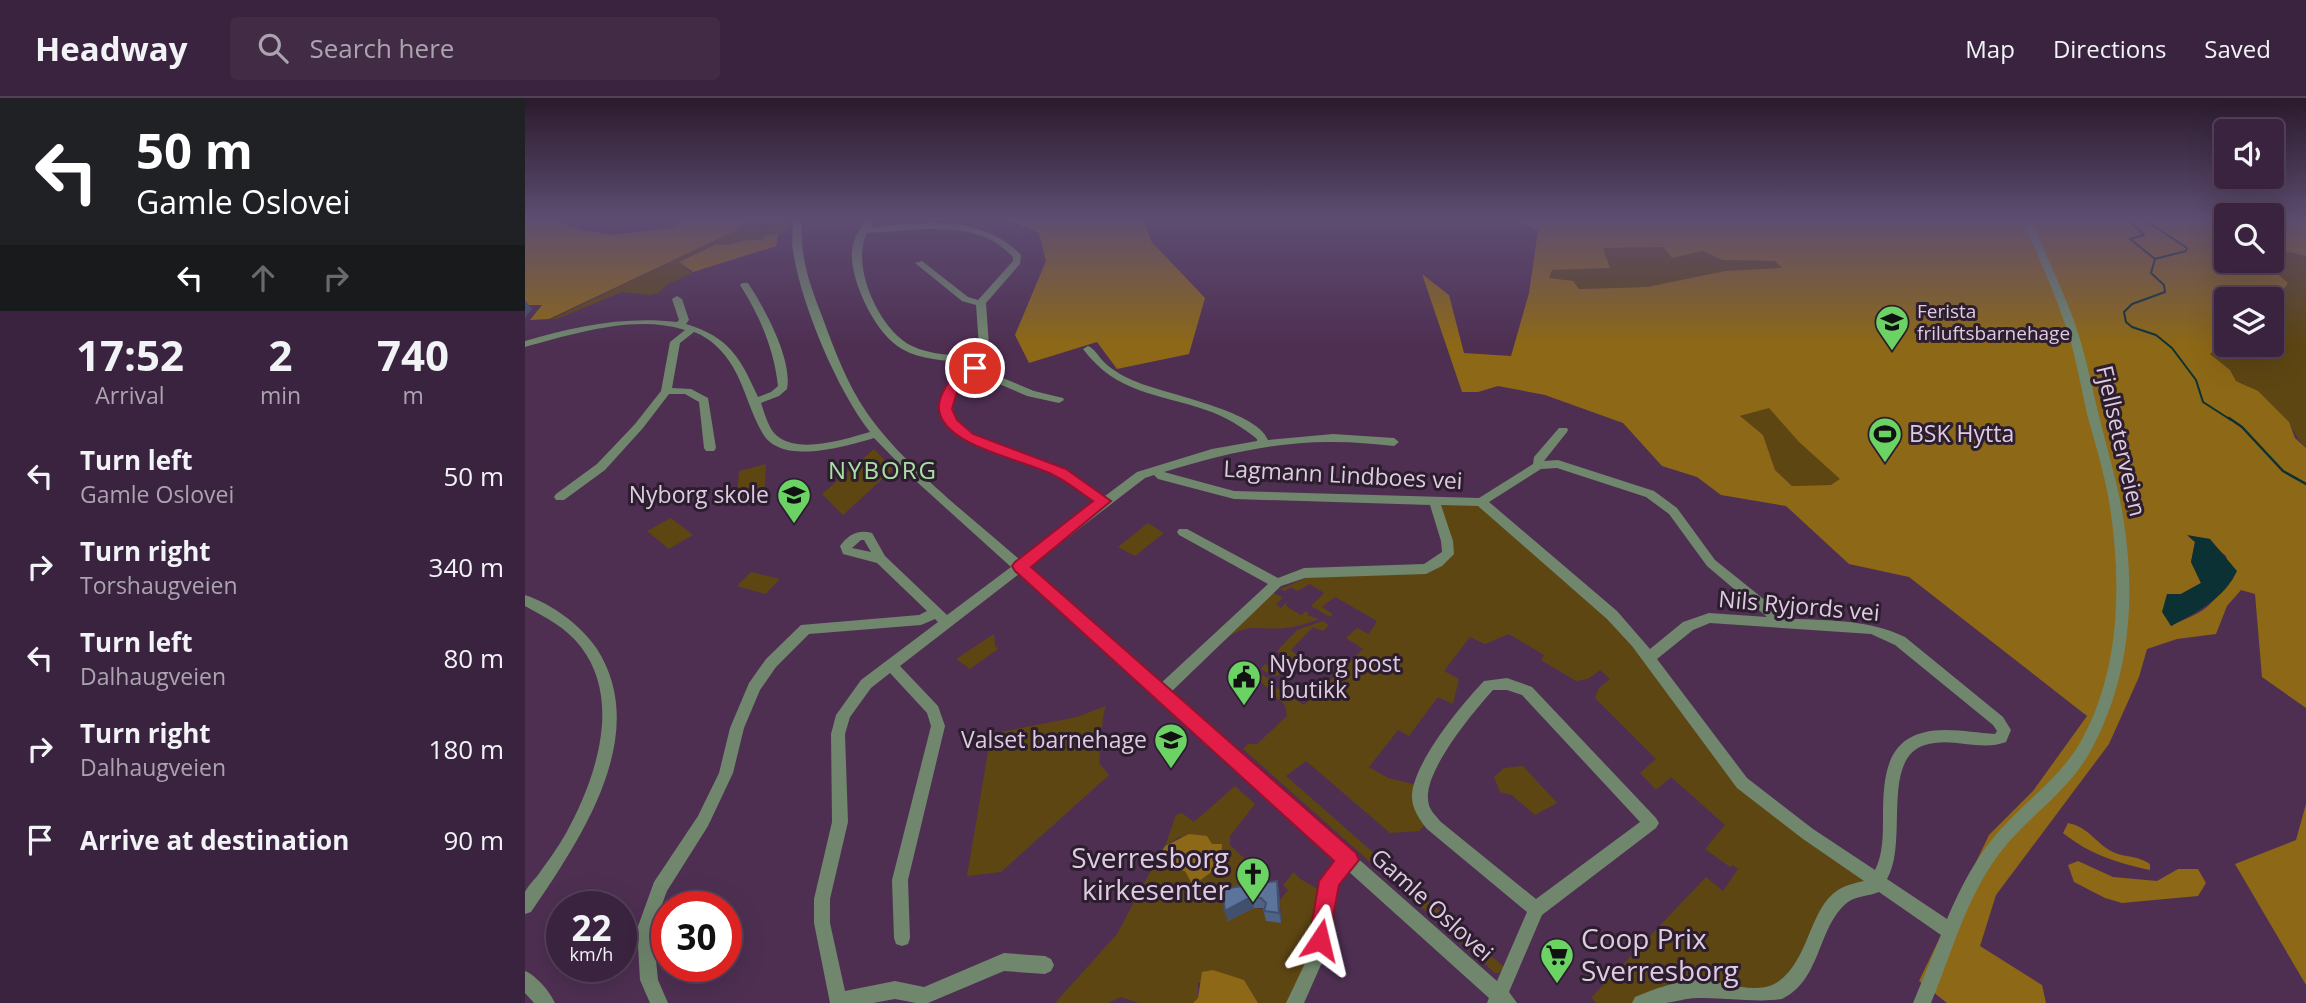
<!DOCTYPE html>
<html lang="en">
<head>
<meta charset="utf-8">
<style>
  body { margin:0; font-family:"Open Sans",sans-serif; background:#412b45; color:#f1f3f6; height:100vh; display:flex; flex-direction:column; font-size:26px; white-space:nowrap }
  * { box-sizing:border-box; margin:0 }
  p { font-size:23px; color:#aba4b0 }
  .icon { flex:none; width:38px; height:38px; fill:none; stroke:currentColor; stroke-width:2; stroke-linecap:round; stroke-linejoin:round }
  .map { position:relative; flex:1; overflow:hidden }
  .panel { display:flex; flex-direction:column; background:#3a233e; width:525px }
  .panel>* { flex:none }
  .guide { background:#202124; color:#fff; overflow:hidden }
  .tools { position:absolute; left:1689px; top:21px; display:grid; gap:14px }
  .tools a { display:grid; place-items:center; width:70px; height:70px; border-radius:7px; background:#3a233e; box-shadow:0 7px 28px #0002,0 0 0 2px #544058; font-size:35px }
  .speed { position:absolute; left:21px; top:793px; display:flex; gap:14px; font-size:35px; font-weight:700; text-align:center }
  .speed>* { display:grid; place-content:center; width:91px; height:91px; border-radius:50%; background:#3a233e; box-shadow:0 7px 28px #0002,0 0 0 2px #544058; line-height:1 }
  .speed small { font-size:18px; font-weight:400 }
  .speed .limit { border:10px solid #d22; background:#fff; color:#111 }
  .pin { position:absolute; display:grid; place-items:center; width:60px; height:60px; color:#fff; margin:-30px; border:4px solid #fff; border-radius:50%; box-shadow:0 2px 7px #0007 }
  .me { position:absolute; width:77px; margin:-38px; rotate:10deg; stroke-linejoin:round; filter:drop-shadow(0 0 5px #0008) }
  .turn { display:flex; align-items:center; gap:24px; height:147px; padding:0 21px; font-size:32px }
  .turn .icon { width:91px; height:91px; stroke-width:2.5 }
  .turn b { display:block; font-size:49px; line-height:60px }
  .lanes { display:flex; align-items:center; height:66px; padding:0 21px; background:#0003; justify-content:center; gap:35px; direction:ltr }
  .lanes .off { opacity:.35 }
  .eta { display:flex; justify-content:space-evenly; align-items:center; height:119px; text-align:center }
  .eta b { font-size:42px; font-weight:700; line-height:49px }
  ul { padding:0; list-style:none }
  li { display:flex; align-items:center; gap:21px; height:91px; padding:0 21px }
  li div { flex:1 }
  li b { display:block; font-size:26px }
  li em { font-style:normal }
  header { display:flex; align-items:center; gap:42px; box-sizing:border-box; height:98px; padding:0 35px; background:#3a233e; border-bottom:2px solid #544058 }
  header strong { font-size:33px }
  nav { display:flex; gap:38px; margin-inline-start:auto; font-size:24px }
  .search { width:490px; height:63px; background:#412b45; display:flex; align-items:center; gap:18px; box-sizing:border-box; padding:0 24px; border-radius:7px; color:#aba4b0; font-size:26px }
  main { display:flex; flex:1; min-height:0 }
  .map>svg:first-child { display:block }
  .green { fill:#5e4613 }
  .forest { fill:#8d6816; fill-rule:evenodd }
  .water { fill:#0c3134 }
  .lines { fill:none; stroke-linecap:round; stroke-linejoin:round }
  .stream-far1 { stroke:#0c3134; stroke-width:2 }
  .stream { stroke:#0c3134; stroke-width:2.5 }
  .minor { fill:#70876d; fill-rule:evenodd }
  .wall { fill:#4f6386 }
  .shaded-wall { fill:#40506d }
  .building { fill:#5c739c; stroke:#40506d; stroke-width:2 }
  .route { fill:#e11d48; stroke:#92132f; stroke-width:2 }
  .labels { text-anchor:middle; stroke-width:6; stroke-linejoin:round; paint-order:stroke }
  .far-poi-label { font-size:19px; fill:#decbe1; stroke:#2c1e2e; text-anchor:start }
  .poi-label { font-size:23px; fill:#decbe1; stroke:#2c1e2e; text-anchor:start }
  .street-label { font-size:23px; fill:#decbe1; stroke:#2c1e2e }
  .neighbourhood-label { font-size:24px; letter-spacing:2px; fill:#a9e0a3; stroke:#2c1e2e }
  .near-poi-label { font-size:28px; fill:#decbe1; stroke:#2c1e2e; text-anchor:end }
</style>
</head>
<body>
<header>
<strong>Headway</strong>
<div class="search"><svg class="icon" aria-label="search" viewBox="0 0 24 24"><circle cx="10" cy="10" r="6"/><path d="M15 15l6 6"/></svg>Search here</div>
<nav><a>Map</a><a>Directions</a><a>Saved</a></nav>
</header>
<main>
<section class="panel">
<div class="guide">
<div class="turn"><svg class="icon" aria-label="left" viewBox="0 0 24 24"><path d="M17 20v-9H6M10 6l-5 5 5 5"/></svg><div><b>50 m</b>Gamle Oslovei</div></div>
<div class="lanes"><svg class="icon" aria-label="left" viewBox="0 0 24 24"><path d="M17 20v-9H6M10 6l-5 5 5 5"/></svg><svg class="icon off" aria-label="ahead" viewBox="0 0 24 24"><path d="M12 20V5M6 11l6-6 6 6"/></svg><svg class="icon off" aria-label="right" viewBox="0 0 24 24"><path d="M7 20v-9h11M14 6l5 5-5 5"/></svg></div>
</div>
<div class="eta">
<div><b>17:52</b><p>Arrival</p></div>
<div><b>2</b><p>min</p></div>
<div><b>740</b><p>m</p></div>
</div>
<ul>
<li><svg class="icon" aria-label="left" viewBox="0 0 24 24"><path d="M17 20v-9H6M10 6l-5 5 5 5"/></svg><div><b>Turn left</b><p>Gamle Oslovei</p></div><em>50 m</em></li>
<li><svg class="icon" aria-label="right" viewBox="0 0 24 24"><path d="M7 20v-9h11M14 6l5 5-5 5"/></svg><div><b>Turn right</b><p>Torshaugveien</p></div><em>340 m</em></li>
<li><svg class="icon" aria-label="left" viewBox="0 0 24 24"><path d="M17 20v-9H6M10 6l-5 5 5 5"/></svg><div><b>Turn left</b><p>Dalhaugveien</p></div><em>80 m</em></li>
<li><svg class="icon" aria-label="right" viewBox="0 0 24 24"><path d="M7 20v-9h11M14 6l5 5-5 5"/></svg><div><b>Turn right</b><p>Dalhaugveien</p></div><em>180 m</em></li>
<li><svg class="icon" aria-label="arrive" viewBox="0 0 24 24"><path d="M6 21V4h12l-3 4 3 4H6"/></svg><div><b>Arrive at destination</b></div><em>90 m</em></li>
</ul>
</section>
<div class="map">
<svg width="1781" height="905" viewBox="0 0 1781 905">
  <rect width="100%" height="100%" fill="#4e2f52"/>
  <!-- green -->
  <path class="green" d="M228,120H263L261,134L240,138L237,143L228,141L202,147L191,145L154,164L167,175L143,186L133,195L125,197L97,194L32,221H27L208,134Z
    M1138,149L1147,160L1177,153L1198,162L1250,163L1258,171L1200,173L1122,189L1053,191L1024,180L1026,172L1084,170L1077,150Z
    M1760,153L1781,158V350C1770,340 1770,331 1761,322C1748,308 1729,288 1711,283L1705,272L1684,256L1692,250L1691,239L1701,236V247H1746L1747,207L1763,185L1754,177L1749,161Z
    M1244,309L1274,344L1316,381L1306,387L1267,388L1250,372L1238,337L1214,319Z
    M349,351L368,371L318,417L297,396Z
    M241,366L239,399L211,406L214,373Z
    M910,404H956L1087,517L1211,679L1354,783L1317,799L1263,881L1240,897L1154,893L1120,905H1072L1066,900L1181,779L1198,793L1213,771L1208,767L1205,769L1180,751L1200,727L1146,679L1131,692L1115,675L1131,661L1070,600L1074,590L1085,581L1075,572L1063,581L1051,583L1016,562L1019,557L984,536L960,546L945,539L919,573L934,581L928,606L913,599L884,638L873,632L844,669L863,680L896,688L904,723L894,733L865,735L781,663L761,678L979,869L974,875H970L718,651L723,646H732L762,618L760,607L728,576L732,574L746,582L744,585L779,607L838,551L821,540L832,530L844,536L852,523L810,499L797,509L808,516L805,519L786,508L799,495L785,486L772,493L766,489L760,493L755,491L781,480L901,471L923,455Z
    M146,420L168,437L144,451L122,433Z
    M623,425L639,435L610,458L593,449Z
    M226,474L255,481L240,496L212,488Z
    M749,495L758,500L751,506L756,510L763,503L761,508L776,517L781,513L784,515L782,517L794,521C783,525 772,529 761,530C732,533 721,522 697,545L745,497Z
    M798,523L804,527L798,533L788,529L766,552L773,558L755,577L748,578L736,571L740,566L752,573L761,559L752,553L772,532Z
    M469,536L470,548L473,551L445,571L431,561Z
    M581,608L578,618L574,665L584,677L476,774L442,778L466,636L552,619Z
    M998,668L1032,705L1010,717L987,697L975,694L969,679L979,670Z
    M710,688L730,706L705,738V747L737,777L740,786L701,802L702,822L729,810L743,812L742,823L756,825L755,802L763,792L758,787L769,774C776,785 789,786 797,795L785,859L762,905H733L719,882L673,885V900L668,905H614L596,899L583,905H530L592,836L635,756L642,761L687,746L654,739L640,748L651,717L657,715L669,724Z"/>
  <!-- forest -->
  <path class="forest" d="M0,120H36L34,124L56,132L88,137L148,130L161,123L227,120L208,134L24,221L5,222L17,207H0Z
    M478,120H619L626,143L680,200L664,256L592,271L572,244L504,265L490,237L521,163L514,135Z
    M989,120H1701V163H1746L1747,120H1781V158L1760,153L1749,161L1754,177L1763,185L1747,207L1746,201H1701V236L1691,239L1692,250L1685,256L1705,272L1711,283L1733,293L1764,324L1770,340L1781,350V610L1737,579L1730,496L1716,492L1702,508L1691,536L1652,541L1622,551L1614,579L1584,646L1471,797L1455,848L1517,887L1521,905H1422L1394,883L1464,737L1508,693L1562,618L1384,479L1324,466L1261,408L1196,397L1172,379L1137,368L1098,325L1020,297L973,288L953,294H937L897,176L924,197L939,255L986,258L1004,195L1013,133ZM1138,149L1147,160L1177,153L1198,162L1250,163L1257,170L1200,173L1122,189L1054,191L1048,183L1024,180L1027,172L1085,170L1078,150ZM1244,310L1274,344L1315,381L1306,387L1267,388L1250,372L1238,337L1215,318ZM1663,438L1685,441L1688,447L1701,458L1708,481C1699,490 1692,500 1682,509C1673,517 1656,522 1646,528L1642,496H1656L1676,485L1666,464L1670,444Z
    M253,136L251,148L168,174L154,164L191,146L201,147L227,141L237,143L240,138Z
    M1781,706V887L1710,766L1771,742Z
    M1543,725C1564,729 1571,746 1588,754C1600,760 1609,756 1625,766V772C1592,765 1564,756 1538,735Z
    M664,736L682,738L687,746H697L696,767L674,783L666,784L660,773L641,769L642,761L635,756L640,748Z
    M1553,763L1588,779L1632,783L1653,771H1673L1681,785L1673,798L1597,805L1580,800L1549,784L1543,767Z
    M688,872L719,882L733,905H668L673,900L677,874Z"/>
  <!-- water -->
  <path class="water" d="M1662,437L1685,441L1712,473C1699,501 1672,514 1646,528L1637,514L1642,496H1656L1676,485L1666,464L1670,444Z"/>
  <g class="lines">
    <!-- stream-far1 -->
    <path class="stream-far1" d="M1601,120L1619,137L1605,141L1630,161
      M1617,120L1662,150L1661,153L1630,161L1626,175L1639,187L1640,194L1607,206L1599,214L1601,224L1607,229L1631,237L1647,250L1671,282L1678,304L1706,322"/>
    <!-- stream -->
    <path class="stream" d="M1704,320L1717,329L1758,373L1781,386"/>
    <!-- minor -->
    <path class="minor" d="M269,120H277C274,156 284,185 297,218C309,251 322,286 342,315C379,368 446,419 495,462L572,404C557,394 543,381 526,374C496,361 410,346 417,301C419,287 432,275 441,265C420,262 396,262 377,251C351,237 324,182 327,152C329,138 335,131 344,120H353L345,130C398,124 456,116 496,157L495,166L461,205L464,248L449,268L509,293L538,300L539,302L534,305L502,298L444,273C388,338 492,351 534,369C551,376 565,388 580,398L612,374L687,351L732,343V341C717,329 700,318 681,312C632,295 592,296 558,251L563,248C570,251 573,258 578,263C586,271 596,277 605,281C635,296 731,311 743,342L808,336L869,340L874,344L869,348C849,346 829,344 809,344C752,343 694,357 639,374L709,393L954,400L1008,366L1009,359L1034,330H1042L1043,332L1042,334L1019,363L1033,362L1129,393L1152,410L1190,462L1251,511L1256,520C1298,523 1341,520 1380,539L1478,619L1486,632L1481,644C1455,654 1427,638 1400,647C1355,661 1384,744 1362,781L1422,821C1436,788 1452,757 1476,731C1501,703 1535,679 1555,645C1596,573 1597,483 1584,403C1579,374 1570,345 1562,316C1555,285 1550,253 1539,223C1527,188 1511,154 1497,120H1505C1520,154 1536,188 1549,223C1561,256 1568,295 1577,330C1583,354 1590,378 1595,402C1612,487 1608,577 1565,654C1543,694 1501,720 1474,756C1441,800 1427,855 1406,905H1388L1416,837L1354,794C1345,798 1331,798 1323,804C1292,828 1297,882 1257,901C1231,905 1199,899 1172,900C1161,900 1151,904 1140,905C1129,905 1118,905 1107,905L1110,899C1130,891 1150,883 1172,882C1196,882 1229,898 1251,885C1284,865 1284,810 1313,792C1321,787 1330,785 1339,783L1278,741L1212,690L1107,548L1082,521L953,408L916,407L928,443L929,456L917,468L901,476L780,480L756,488L645,595L972,883L1002,814L902,731C894,721 886,709 887,696C890,663 936,607 959,583L982,580L1007,589L1131,720L1134,725L1131,730L1017,817L984,894L992,905H962L964,900L823,773L811,786L799,860L779,905H761L783,859L796,783L812,763L494,476L375,568L413,608L420,628L383,782L385,840L383,846L377,848L371,846L369,840L367,782L406,628L402,615L365,575L346,590L325,619L320,636L323,724L305,801V825L320,893L370,883L399,889L479,855L520,858L526,861L529,867L526,873L520,876L479,873L403,905H391L370,901L348,905H305L289,825V801L307,724L306,636L311,617L336,582L413,524L410,521L396,527L284,536L251,569L235,592L219,630L208,675L183,728L142,793L128,831L133,882L143,905H125L115,882L112,831L129,784L173,718L194,675L205,630L224,585L241,561L276,527L394,517L402,513L352,465L318,456L315,448C323,437 333,431 347,435L360,458L422,517L486,469L392,384L349,340C322,348 257,368 238,336C225,314 221,292 208,269C199,254 186,240 169,234L155,245L147,290L166,291L183,300L191,350L189,353H181L179,350L174,304L160,296H144L118,330L80,372L39,402H31L29,399L31,396L72,366L110,326L136,293L145,244L160,232C110,216 48,236 0,249V243C50,228 100,218 152,224L154,222L147,201L152,198L157,201L164,222L161,226C204,239 215,259 233,299L246,294L253,288C249,251 235,218 215,187L217,185H223C239,209 268,262 262,291L254,298L236,305C239,314 243,328 249,335C270,358 320,341 345,334C312,292 276,206 268,153C266,142 268,131 269,120ZM398,131C434,131 462,132 488,159V163L453,202L443,199L397,163L390,165L437,203L451,207L454,248L445,260C426,256 405,257 387,248C355,233 325,168 342,135ZM1032,370L1121,399L1144,416L1182,468L1242,519L1184,515L1158,524L1125,551L1092,513L964,404L1016,371ZM629,377L633,381L709,401L905,407L916,443L917,454L899,466L779,470L753,480L662,431H654L652,434L654,437L743,486L635,586L503,470L620,380ZM336,442H339L346,454L327,450ZM1185,525L1346,536L1370,547L1468,627L1472,633L1470,636C1454,635 1438,632 1421,632C1363,632 1358,671 1358,719C1358,736 1358,757 1350,772L1288,731L1222,680L1132,561L1168,532ZM968,592H982L997,597L1115,724L1011,801L916,724C910,717 903,711 903,701C900,672 948,614 968,592Z
      M0,497C27,506 56,527 72,551C127,637 55,742 6,814L0,816C0,810 0,800 0,794C2,789 9,782 13,777C22,764 32,751 40,737C70,683 98,604 56,549C42,530 20,519 0,508Z
      M0,873C12,878 25,894 30,905H9L0,895Z"/>
  </g>
  <!-- wall -->
  <path class="wall" d="M752,783L754,794L756,825L741,823L738,810H729L703,823L700,813Z"/>
  <!-- shaded-wall -->
  <path class="shaded-wall" d="M0,202L7,211L0,220Z
    M752,783L754,794L756,825L754,815Z
    M726,799L729,810L703,823L700,813Z"/>
  <!-- building -->
  <path class="building" d="M752,783L754,815L739,813L741,805L736,800L726,799L700,813L697,791Z"/>
  <!-- sky -->
  <linearGradient id="sky" x2="0" y2="1"><stop stop-color="#2b1a2d"/><stop offset="0.49" stop-color="#5d4d71"/><stop offset="1" stop-color="#5d4d71" stop-opacity="0"/></linearGradient>
  <rect width="1781" height="247" fill="url(#sky)"/>
  <!-- route -->
  <path class="route" d="M444,264L457,270L447,273L432,294L427,311L432,322L448,336L541,371L586,403L506,469L831,755L834,762L814,787L802,850L795,853L787,850L784,842L794,783L809,763L490,473L487,468L490,464L568,403C556,395 545,386 532,379C504,362 419,350 414,312C412,295 429,278 439,266Z"/>
  <!-- icons -->
  <defs>
    <g id="school-pin" transform="scale(1.75)"><path d="M0 17L-7.5 6A9.5 9.5 0 1 1 7.5 6Z" fill="#6bd363" stroke="#2c1e2e"/><path d="M0-5L7-2L0 1L-7-2ZM-4 1L0 2.5L4 1V4Q0 6-4 4Z" fill="#111"/></g>
    <g id="stadium-pin" transform="scale(1.75)"><path d="M0 17L-7.5 6A9.5 9.5 0 1 1 7.5 6Z" fill="#6bd363" stroke="#2c1e2e"/><path d="M0-5a6.5 5 0 1 0 0 10a6.5 5 0 1 0 0-10ZM-3.5-1.8h7v3.6h-7Z" fill="#111"/></g>
    <g id="civic-pin" transform="scale(1.75)"><path d="M0 17L-7.5 6A9.5 9.5 0 1 1 7.5 6Z" fill="#6bd363" stroke="#2c1e2e"/><path d="M-.6-6.5H3V-4.5H.6V-3L4-1V1h2V6H-6V1h2V-1L-.6-3ZM-1.2 2.5V6h2.4V2.5Z" fill="#111"/></g>
    <g id="church-pin" transform="scale(1.75)"><path d="M0 17L-7.5 6A9.5 9.5 0 1 1 7.5 6Z" fill="#6bd363" stroke="#2c1e2e"/><path d="M-1.2-6h2.4v3.5h3.3v2.4h-3.3V6h-2.4V-.1h-3.3v-2.4h3.3Z" fill="#111"/></g>
    <g id="supermarket-pin" transform="scale(1.75)"><path d="M0 17L-7.5 6A9.5 9.5 0 1 1 7.5 6Z" fill="#6bd363" stroke="#2c1e2e"/><path d="M-6-5.5h2.5l.6 2H6L4.5 2H-2.5L-4.4-4H-6ZM-1.5 3.2a1.3 1.3 0 1 0 .1 0ZM3 3.2a1.3 1.3 0 1 0 .1 0Z" fill="#111"/></g>
  </defs>
  <g fill-rule="evenodd">
    <use href="#school-pin" x="1367" y="224"/>
    <use href="#stadium-pin" x="1360" y="336"/>
    <use href="#school-pin" x="269" y="397"/>
    <use href="#civic-pin" x="719" y="579"/>
    <use href="#school-pin" x="646" y="642"/>
    <use href="#church-pin" x="728" y="776"/>
    <use href="#supermarket-pin" x="1032" y="857"/>
  </g>
  <g class="labels">
    <!-- far-poi labels -->
    <g class="far-poi-label">
      <text x="1392" y="220">Ferista<tspan x="1392" dy="22">friluftsbarnehage</tspan></text>
    </g>
    <!-- poi labels -->
    <g class="poi-label">
      <text x="1384" y="344">BSK Hytta</text>
      <text x="244" y="405" text-anchor="end">Nyborg skole</text>
      <text x="744" y="574">Nyborg post<tspan x="744" dy="26">i butikk</tspan></text>
      <text x="622" y="650" text-anchor="end">Valset barnehage</text>
    </g>
    <!-- street labels -->
    <g class="street-label">
      <text transform="translate(1596 343) rotate(77)" y="8">Fjellseterveien</text>
      <text transform="translate(818 377) rotate(3)" y="8">Lagmann Lindboes vei</text>
      <text transform="translate(1274 508) rotate(5)" y="8">Nils Ryjords vei</text>
      <text transform="translate(907 807) rotate(42)" y="8">Gamle Oslovei</text>
    </g>
    <!-- neighbourhood labels -->
    <g class="neighbourhood-label">
      <text x="358" y="381">NYBORG</text>
    </g>
    <!-- near-poi labels -->
    <g class="near-poi-label">
      <text x="704" y="770">Sverresborg<tspan x="704" dy="32">kirkesenter</tspan></text>
      <text x="1056" y="851" text-anchor="start">Coop Prix<tspan x="1056" dy="32">Sverresborg</tspan></text>
    </g>
  </g>
</svg>
<div class="tools">
<a><svg class="icon" aria-label="sound" viewBox="0 0 24 24"><path d="M4 9h4l5-4v14l-5-4H4zM17 9q2 3 0 6"/></svg></a>
<a><svg class="icon" aria-label="search" viewBox="0 0 24 24"><circle cx="10" cy="10" r="6"/><path d="M15 15l6 6"/></svg></a>
<a><svg class="icon" aria-label="layers" viewBox="0 0 24 24"><path d="M12 4l9 5-9 5-9-5zM3 14l9 5 9-5"/></svg></a>
</div>
<div class="speed"><div>22<small>km/h</small></div><div class="limit">30</div></div>
<div class="pin" style="left:450px;top:270px;background:#d93025"><svg class="icon" aria-label="arrive" viewBox="0 0 24 24"><path d="M6 21V4h12l-3 4 3 4H6"/></svg></div>
<svg class="me" style="left:795px;top:842px" viewBox="-20 -20 40 40"><path d="M0-17L14 15 0 8-14 15z" fill="#e11d48" stroke="#fff" stroke-width="4"/></svg>
</div>
</main>
</body>
</html>
